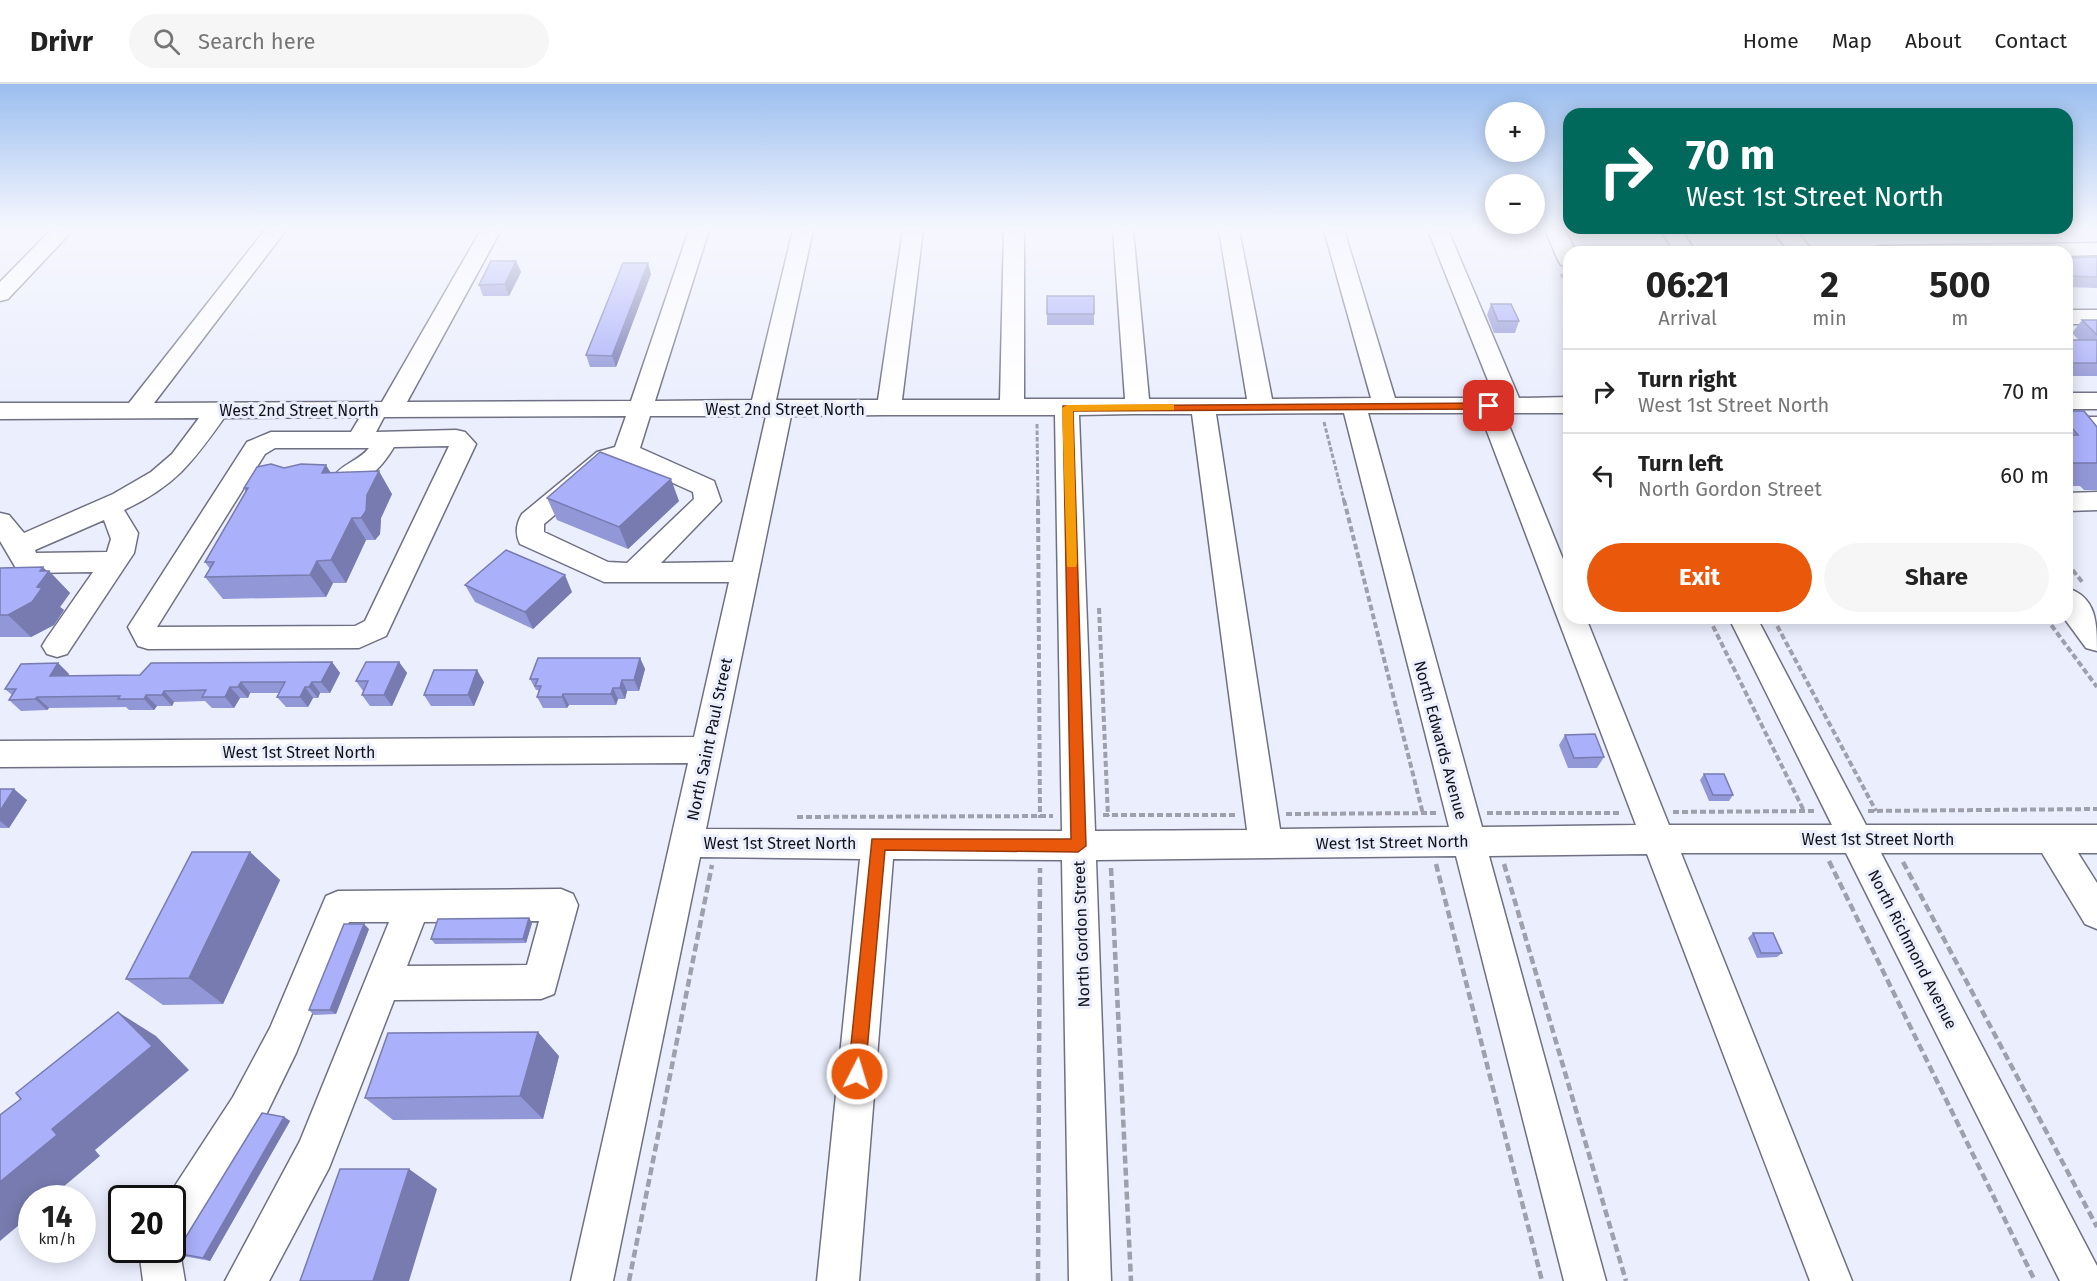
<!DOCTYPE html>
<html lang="en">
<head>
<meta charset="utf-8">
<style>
  body { margin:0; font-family:"Fira Sans",sans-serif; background:#f6f6f6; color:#222; height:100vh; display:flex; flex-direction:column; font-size:22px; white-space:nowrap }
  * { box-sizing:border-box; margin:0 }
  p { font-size:20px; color:#767676 }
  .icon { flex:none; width:33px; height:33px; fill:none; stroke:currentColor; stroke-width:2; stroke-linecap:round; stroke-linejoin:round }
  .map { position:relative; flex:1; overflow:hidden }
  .side { position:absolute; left:1563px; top:162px; width:510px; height:378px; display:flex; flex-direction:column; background:#fff; border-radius:18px; box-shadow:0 3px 15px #0003 }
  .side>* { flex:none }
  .top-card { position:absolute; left:1563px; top:24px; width:510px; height:126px; border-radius:18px; box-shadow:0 3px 15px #0003; background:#00695c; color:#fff; overflow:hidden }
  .fabs { position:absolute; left:1485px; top:18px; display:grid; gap:12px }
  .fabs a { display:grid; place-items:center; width:60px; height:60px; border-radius:50%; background:#fff; box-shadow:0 3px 15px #0003; font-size:30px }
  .speed { position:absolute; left:18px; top:1101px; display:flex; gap:12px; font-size:30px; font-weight:700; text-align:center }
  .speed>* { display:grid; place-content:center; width:78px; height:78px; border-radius:50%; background:#fff; box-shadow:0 3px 15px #0003; line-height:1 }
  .speed small { font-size:15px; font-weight:400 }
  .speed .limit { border:3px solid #111; border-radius:9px; background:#fff; color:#111 }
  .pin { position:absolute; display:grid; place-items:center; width:51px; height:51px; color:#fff; margin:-26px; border-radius:12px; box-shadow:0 3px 9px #0006 }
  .me { position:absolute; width:66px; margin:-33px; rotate:5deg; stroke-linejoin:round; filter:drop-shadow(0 0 4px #0008) }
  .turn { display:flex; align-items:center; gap:21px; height:126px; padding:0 24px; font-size:27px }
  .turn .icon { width:78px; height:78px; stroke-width:2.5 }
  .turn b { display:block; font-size:42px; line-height:51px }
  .eta { display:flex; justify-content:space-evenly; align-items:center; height:102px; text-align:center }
  .eta b { font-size:36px; font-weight:700; line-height:42px }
  .action { display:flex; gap:12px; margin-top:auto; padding:12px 24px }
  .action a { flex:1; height:69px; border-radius:36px; background:#ea580c; color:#fff; font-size:24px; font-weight:700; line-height:69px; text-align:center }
  .action a+a { background:#f6f6f6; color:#222 }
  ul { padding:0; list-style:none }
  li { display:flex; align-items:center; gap:18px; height:84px; padding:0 24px; border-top:2px solid #e0e0e0 }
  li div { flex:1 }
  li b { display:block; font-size:22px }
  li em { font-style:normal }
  header { display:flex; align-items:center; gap:36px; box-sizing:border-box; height:84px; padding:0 30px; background:#fff; border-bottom:2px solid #e0e0e0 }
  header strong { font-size:28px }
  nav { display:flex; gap:33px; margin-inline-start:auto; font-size:21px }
  .search { width:420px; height:54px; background:#f6f6f6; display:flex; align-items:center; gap:15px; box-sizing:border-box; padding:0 21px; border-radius:33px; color:#767676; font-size:22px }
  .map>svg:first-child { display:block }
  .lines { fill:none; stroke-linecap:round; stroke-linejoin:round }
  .minor-casing { stroke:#6f7182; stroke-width:3 }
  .major-casing { stroke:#6f7182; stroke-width:3 }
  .path-far2 { stroke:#9ea0ac; stroke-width:3; stroke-dasharray:4.5 2; stroke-linecap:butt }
  .path-far1 { stroke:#9ea0ac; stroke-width:4; stroke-dasharray:6 3; stroke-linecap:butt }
  .path { stroke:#9ea0ac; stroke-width:4.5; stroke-dasharray:8 4; stroke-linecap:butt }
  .minor { fill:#fff; fill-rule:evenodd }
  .major { fill:#fff; fill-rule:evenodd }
  .wall { fill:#9297d7 }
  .shaded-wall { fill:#777baf }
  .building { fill:#aab0fa; stroke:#777baf; stroke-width:1.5 }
  .route { fill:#ea580c; stroke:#983908; stroke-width:1.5 }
  .slow { fill:#f59e0b }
  .labels { text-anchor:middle; stroke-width:6; stroke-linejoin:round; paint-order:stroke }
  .street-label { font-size:16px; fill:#111219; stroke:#ebeefd }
</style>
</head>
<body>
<header>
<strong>Drivr</strong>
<div class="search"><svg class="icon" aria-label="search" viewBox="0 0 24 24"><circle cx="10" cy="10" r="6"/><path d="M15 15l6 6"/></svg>Search here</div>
<nav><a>Home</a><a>Map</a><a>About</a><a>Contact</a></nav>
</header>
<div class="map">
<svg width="2097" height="1197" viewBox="0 0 2097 1197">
  <rect width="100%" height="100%" fill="#ebeefd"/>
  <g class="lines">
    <!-- minor casing -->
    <g class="minor-casing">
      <path id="minor" d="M51,146H73L8,215L0,217V198Z
        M265,146H286L154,319L382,318L481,146H501L407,318L631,317L689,146H709L655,317L752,316L793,146H813L776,316H878L903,146H923L902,316H1000L1004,146H1024V315H1125L1113,146H1133L1149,315H1247L1219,146H1239L1272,315L1371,314L1324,146H1344L1395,314H1495L1428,146H1448L1519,314L1569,313V329H1504L1569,490V534H1586L1669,741H1832L1729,534H1757L1866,741H2097V769H2078L2097,799V845L2085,840L2042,769H1881L2097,1182V1197H2060L1846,769H1681L1852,1197H1810L1647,770L1489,772L1606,1197H1564L1456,772L1096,776L1111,1197H1069L1062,776L893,775L859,1197H817L860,775L700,773L613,1197H571L688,679L0,683V657L694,653L729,498H604L520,460C515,450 516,440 522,430L597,368L615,363L626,332L384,333L376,348L456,346L465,348L476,360L386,552L359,564L148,565L138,562L128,543L247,358L271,348H351L360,333L224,334C192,379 175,402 124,426L138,449L134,469L67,570L57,573L47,570L42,562L47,554L93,488L27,489L17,486L0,457V429L9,431L24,449L113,410L151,388L172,370L199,334L0,335V319H129ZM1344,329L1449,743L1280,745L1216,330ZM1368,329H1480L1636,741L1482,743ZM1133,330H1192L1247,746L1095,747L1079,331ZM884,331H1055L1062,747L706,745L791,332ZM650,332H766L733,478L661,479L721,417L714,397L640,364ZM449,362L365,537L355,542L157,543L265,370L275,364H369C360,376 342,380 334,392L338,398C363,405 382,383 394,363ZM624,377L693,408L694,415L627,479L608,478L544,448V440L615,380ZM104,436L111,455L107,468L36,469L35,466Z
        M1545,146H1565L1576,168H1569V182L1561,181L1558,176Z
        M1661,146H1681L1696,168H1674Z
        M2097,159V171L2067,172V168H1869L1873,164L1880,162Z
        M2067,226H2097V240H2067Z
        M2067,309H2097V325H2067Z
        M2067,333H2097V349H2067Z
        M2097,408V426L2067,427V409Z
        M561,805L573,810L578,821L554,910L541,915L394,916L329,1084L269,1197H225L300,1057L389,838H349L296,969L261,1041L187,1159L179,1162L185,1197H143L139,1166H172V1114H167L233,1013L270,944L326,812L338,807ZM539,837L527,881L407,882L424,838Z"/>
    </g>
    <!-- major casing -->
    <g class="major-casing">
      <path id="major" d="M1773,146H1796L1813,168H1789Z
        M2067,504C2097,513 2097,540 2097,567L2086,564L2064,534H2067Z"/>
    </g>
    <!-- path-far2 -->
    <path class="path-far2" d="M1561,190L1569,205
      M1324,338L1344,417
      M1037,340L1038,417"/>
    <!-- path-far1 -->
    <path class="path-far1" d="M1038,416L1040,734
      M1344,416L1423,730
      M2067,479L2083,499
      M1099,524L1108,732
      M1709,534L1804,727
      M1773,534L1876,727
      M2046,534L2097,603
      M1868,727L2097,725
      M1673,728L1815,727
      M1487,729H1620
      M1286,730L1437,729
      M1103,731H1236
      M797,733L1053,732"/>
    <!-- path -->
    <path class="path" d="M1829,777L2035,1197
      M1903,778L2097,1143
      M1436,780L1542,1197
      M1504,780L1626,1197
      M1111,784L1131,1197
      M629,1197L712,781
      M1038,1197L1040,784"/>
    <!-- minor -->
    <use href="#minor" class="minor"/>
    <!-- major -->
    <use href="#major" class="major"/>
  </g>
  <!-- wall -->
  <path class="wall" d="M2097,173V204L2067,203V174Z
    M516,177L521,188L509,212H483L479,201Z
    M651,190L616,283H590L586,271Z
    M1047,212L1094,230V241H1047Z
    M1491,220L1519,237L1515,249H1494L1487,231Z
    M2082,236H2097V292H2067V256H2079L2072,249Z
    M2067,338L2097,343V406H2084L2080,402H2067Z
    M284,384L331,388L392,410L381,434L380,450L375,456H366L346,499H333L326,513L223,515L205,493L210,485L205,478L246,408L244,404Z
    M547,414L679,417L628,465L557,436Z
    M0,484L49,487L70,509L60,523L64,526L54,541L31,553H0Z
    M465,501L572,508L533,545L475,518Z
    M640,574L645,585L639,607H627L625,615H618L616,621H569L567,624H543L537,613L539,609L538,606H536L530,595Z
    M332,578L340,589L330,609H320L318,614H313L308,623H286L277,613L279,609H250L248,614H240L234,624H212L205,617L174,618L172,622H157L154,626H129L126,623L49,624L47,626L21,627L9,616L12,611L5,605L58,579L69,590L68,592L140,591Z
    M399,578L407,589L392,622H370L362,611L363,607L356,597Z
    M484,598L474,622H431L424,611Z
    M1565,651L1604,673L1597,684H1568L1559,661Z
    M1704,690L1733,711L1729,717H1709L1700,696Z
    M0,705L27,716L9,744H0Z
    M250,768L280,796L223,920L163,921L126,895Z
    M529,834L532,839L526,859L435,860L431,855Z
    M369,845L336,930L314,931L309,926Z
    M1753,849L1782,869L1777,873L1757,874L1748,854Z
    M559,972L543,1035L393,1036L365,1014Z
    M284,1033L290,1037L210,1177L183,1172L176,1169Z"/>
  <!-- shaded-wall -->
  <path class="shaded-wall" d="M516,177L521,188L509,212L505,200Z
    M648,179L651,190L616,283L612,272Z
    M326,381L340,404L322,389Z
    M379,387L392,410L381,434L380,450L375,456L361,434L367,411Z
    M671,395L679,417L628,465L619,443Z
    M352,434L366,456L346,499L331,476Z
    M317,477L333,499L326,513L310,491Z
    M43,483L48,488L49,487L70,509L60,523L64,526L54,541L31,553L8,531L37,503L40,487Z
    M565,491L572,508L533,545L525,528Z
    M640,574L645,585L639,607L634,596Z
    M332,578L340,589L330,609L321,598Z
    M399,578L407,589L392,622L384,611Z
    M58,579L69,590L61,603L50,592Z
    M477,586L484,598L474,622L468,611Z
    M622,596L627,607L625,615L620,604Z
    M241,598L250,609L248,614L238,603Z
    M312,598L320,609L318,614L309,603Z
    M230,603L240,614L234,624L225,613Z
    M305,603L313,614L308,623L300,613Z
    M613,604L618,615L616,621L611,610Z
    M164,607L174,618L172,622L162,611Z
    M563,610L569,621L567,624L562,613Z
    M146,611L157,622L154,626L144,615Z
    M37,613L49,624L47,626L35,615Z
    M14,705L27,716L9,744L0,737V727Z
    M250,768L280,796L223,920L189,894Z
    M529,834L532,839L526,859L523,855Z
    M364,840L369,845L336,930L330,926Z
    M118,928L156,952L189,986L95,1066L100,1072L50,1114H32V1130L0,1157V1098L52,1045Z
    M538,948L559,972L543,1035L520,1012Z
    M284,1033L290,1037L210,1177L203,1174Z
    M409,1085L437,1105L409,1197H373Z"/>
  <!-- building -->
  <path class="building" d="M1834,167H1864V168H1835Z
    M2097,173V193L2067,192V174Z
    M491,177H516L505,200L479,201Z
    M623,179H648L612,272L586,271Z
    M1047,212H1094V230H1047Z
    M1491,220H1511L1519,237H1498Z
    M2082,236H2097V251Z
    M2067,256H2097V279H2067Z
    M2067,327H2084L2097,343V379H2067V351H2078L2067,338Z
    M600,368L671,395L619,443L547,414Z
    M271,380L284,384L301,380L326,381L322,389L379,387L367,411L366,427L361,434H352L331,476L317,477L310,491L205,493L214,478H205L248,404H244L257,383Z
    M506,466L565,491L525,528L465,501Z
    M43,483L40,487H49L37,503L42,504L32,518L8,531H0V484Z
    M538,574H640L634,596H622L620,604H613L611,610H563L562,613H537L541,602H535L538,595H530Z
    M332,578L321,598H312L309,603H305L300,613H277L285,598H241L238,603H230L225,613H202L206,606L164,607L162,611H146L144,615H118L120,612L37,613L35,615L9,616L16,605H5L21,580L58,579L50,592L140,591L151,579Z
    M366,578H399L384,611H362L368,597H356Z
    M434,586H477L468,611H424Z
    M1595,650L1604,673L1574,674L1565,651Z
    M1704,690H1724L1733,711H1713Z
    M0,705H14L0,727Z
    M192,768H250L189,894L126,895Z
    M529,834L523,855H431L438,835Z
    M344,840H364L330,926H309Z
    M1753,849H1773L1782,869H1761Z
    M118,928L152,962L52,1045L57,1051L0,1098V1031L21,1015L16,1009Z
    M538,948L520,1012L365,1014L388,949Z
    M262,1029L284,1033L203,1174L176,1169Z
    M340,1085H409L373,1197H300Z"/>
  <!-- sky -->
  <linearGradient id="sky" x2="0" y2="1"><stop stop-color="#9bbeef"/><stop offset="0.46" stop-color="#f6f7fe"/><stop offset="1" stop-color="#f6f7fe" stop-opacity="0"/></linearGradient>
  <rect width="2097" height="314" fill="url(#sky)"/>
  <!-- route -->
  <path class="route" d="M1489,319L1495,322L1493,325L1073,327L1086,762L1078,768L885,766L865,990L863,996L857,999L851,996L848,990L872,755H1071L1063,322Z"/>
  <!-- slow -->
  <path class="slow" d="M1170,320L1174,321V326L1073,327L1077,479L1076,483H1067L1062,324L1067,321Z"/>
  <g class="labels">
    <!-- street labels -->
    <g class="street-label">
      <text x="785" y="331">West 2nd Street North</text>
      <text x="299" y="332">West 2nd Street North</text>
      <text transform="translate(709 655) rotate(-78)" y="6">North Saint Paul Street</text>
      <text transform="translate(1441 656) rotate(75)" y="6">North Edwards Avenue</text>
      <text x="299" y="674">West 1st Street North</text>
      <text x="1878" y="761">West 1st Street North</text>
      <text transform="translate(1392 758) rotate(-1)" y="6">West 1st Street North</text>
      <text x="780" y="765">West 1st Street North</text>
      <text transform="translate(1081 850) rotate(-92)" y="6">North Gordon Street</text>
      <text transform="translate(1913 865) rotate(63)" y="6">North Richmond Avenue</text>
    </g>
  </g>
</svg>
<div class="fabs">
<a>+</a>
<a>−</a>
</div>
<div class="speed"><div>14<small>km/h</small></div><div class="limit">20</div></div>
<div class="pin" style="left:1489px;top:322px;background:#d93025"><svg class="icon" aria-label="arrive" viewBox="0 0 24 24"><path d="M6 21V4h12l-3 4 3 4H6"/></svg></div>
<svg class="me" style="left:857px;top:990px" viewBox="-20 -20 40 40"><circle r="17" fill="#ea580c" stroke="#fff" stroke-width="3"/><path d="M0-11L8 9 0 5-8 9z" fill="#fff"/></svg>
<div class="top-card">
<div class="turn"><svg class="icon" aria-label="right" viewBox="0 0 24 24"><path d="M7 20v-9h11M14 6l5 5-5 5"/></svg><div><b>70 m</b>West 1st Street North</div></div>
</div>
<section class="side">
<div class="eta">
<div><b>06:21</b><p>Arrival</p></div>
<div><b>2</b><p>min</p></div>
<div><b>500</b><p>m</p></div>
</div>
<ul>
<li><svg class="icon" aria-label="right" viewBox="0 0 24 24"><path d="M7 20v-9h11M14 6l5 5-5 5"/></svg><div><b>Turn right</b><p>West 1st Street North</p></div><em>70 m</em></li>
<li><svg class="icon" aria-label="left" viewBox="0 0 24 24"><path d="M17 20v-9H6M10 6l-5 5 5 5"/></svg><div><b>Turn left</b><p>North Gordon Street</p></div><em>60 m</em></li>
</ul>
<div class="action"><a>Exit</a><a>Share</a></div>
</section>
</div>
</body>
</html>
